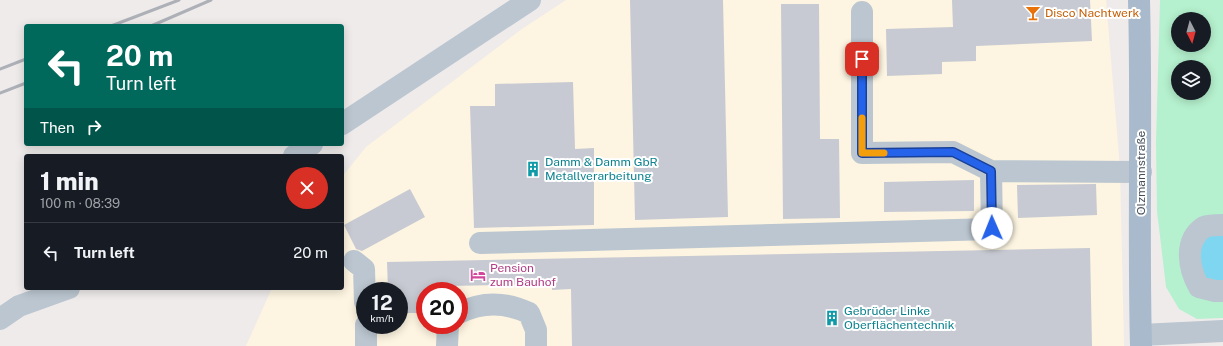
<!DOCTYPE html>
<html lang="en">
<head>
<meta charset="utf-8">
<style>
  body { margin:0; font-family:"Public Sans",sans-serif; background:#20242c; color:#f1f3f6; height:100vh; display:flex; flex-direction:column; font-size:15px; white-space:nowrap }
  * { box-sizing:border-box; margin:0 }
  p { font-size:13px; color:#9ea1a6 }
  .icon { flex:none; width:22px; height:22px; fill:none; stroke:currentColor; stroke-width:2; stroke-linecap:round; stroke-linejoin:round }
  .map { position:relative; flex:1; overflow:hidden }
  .panel { position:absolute; left:24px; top:154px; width:320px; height:136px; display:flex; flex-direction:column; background:#171b24; border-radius:4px; box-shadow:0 2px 10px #0003 }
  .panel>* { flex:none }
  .hud { position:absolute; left:24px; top:24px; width:320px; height:122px; border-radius:4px; box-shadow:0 2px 10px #0003; background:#00695c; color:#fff; overflow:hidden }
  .needle { width:26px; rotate:174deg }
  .buttons { position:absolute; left:1171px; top:12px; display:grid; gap:8px }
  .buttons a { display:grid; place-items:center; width:40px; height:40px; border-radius:50%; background:#171b24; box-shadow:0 2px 10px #0003; font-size:20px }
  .speed { position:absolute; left:356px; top:282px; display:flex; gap:8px; font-size:20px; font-weight:700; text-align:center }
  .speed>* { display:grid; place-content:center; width:52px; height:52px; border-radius:50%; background:#171b24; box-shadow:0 2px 10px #0003; line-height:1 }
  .speed small { font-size:10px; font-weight:400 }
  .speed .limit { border:6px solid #d22; background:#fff; color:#111 }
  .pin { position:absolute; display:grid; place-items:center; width:34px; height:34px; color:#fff; margin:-17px; border-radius:8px; box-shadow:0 2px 6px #0006 }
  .me { position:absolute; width:44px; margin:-22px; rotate:359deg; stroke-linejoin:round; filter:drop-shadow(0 0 3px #0008) }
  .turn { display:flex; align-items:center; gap:14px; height:84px; padding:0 16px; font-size:18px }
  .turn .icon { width:52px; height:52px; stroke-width:2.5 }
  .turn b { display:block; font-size:28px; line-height:34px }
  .then { display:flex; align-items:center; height:38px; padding:0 16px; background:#0003; gap:8px; font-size:15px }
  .round { display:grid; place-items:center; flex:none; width:42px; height:42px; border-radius:21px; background:#20242c }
  .headline { display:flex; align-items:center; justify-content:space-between; height:68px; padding:0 16px }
  h1 { font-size:24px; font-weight:800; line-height:30px }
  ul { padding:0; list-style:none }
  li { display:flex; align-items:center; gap:12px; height:60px; padding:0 16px; border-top:1px solid #363941 }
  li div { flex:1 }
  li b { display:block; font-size:15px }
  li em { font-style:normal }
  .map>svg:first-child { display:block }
  .commercial { fill:#fdf5e1; fill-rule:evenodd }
  .green { fill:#b5f1ce; fill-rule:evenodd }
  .water { fill:#7fd6f1 }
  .building { fill:#c7cad2 }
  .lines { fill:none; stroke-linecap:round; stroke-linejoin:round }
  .minor { stroke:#bbc6d0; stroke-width:22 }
  .major { stroke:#a9bacd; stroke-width:22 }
  .rail { stroke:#adb1b7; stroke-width:3 }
  .route-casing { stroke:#184099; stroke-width:10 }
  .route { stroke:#2563eb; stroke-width:7 }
  .slow { stroke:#f59e0b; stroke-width:7 }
  .labels { text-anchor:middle; stroke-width:4; stroke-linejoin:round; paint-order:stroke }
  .food-label { font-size:12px; fill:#c56008; stroke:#fff; text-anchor:start }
  .culture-label { font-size:12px; fill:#0d838f; stroke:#fff; text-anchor:start }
  .street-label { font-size:12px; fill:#434e5a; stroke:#fff }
  .hotel-label { font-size:12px; fill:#b23c85; stroke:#fff; text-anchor:start }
</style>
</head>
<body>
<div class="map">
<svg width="1223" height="346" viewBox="0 0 1223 346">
  <rect width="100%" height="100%" fill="#efebeb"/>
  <!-- commercial -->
  <path class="commercial" d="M566,0H1106L1120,169L1124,346H246L272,288H342V177L366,147L522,29ZM365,291H399V325H365ZM425,291H459V325H425Z"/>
  <!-- green -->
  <path class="green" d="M1160,0H1223V318L1197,319L1179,309L1166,287L1157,211L1156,142ZM1178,19H1204V45H1178ZM1178,67H1204V93H1178Z"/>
  <!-- water -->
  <path class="water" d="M1223,231V286L1205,282L1195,253L1198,240Z"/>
  <!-- building -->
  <path class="building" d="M630,0H723L728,217L635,220Z
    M952,0H1090L1092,41L976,46V61L942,62V74L887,76L886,29L953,27Z
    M781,4H819L820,139H839L840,218L783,219Z
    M573,82L575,149L594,148V225L474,228L470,106H495V84Z
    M974,180V211L884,212V182Z
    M1096,184L1097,215L1018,218L1017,185Z
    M410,189L425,217L362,251L356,249L344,225Z
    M1090,248L1092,346H572L571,289L552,290V284L450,286V291H425V313H399V291H388L387,262Z"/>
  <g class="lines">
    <!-- minor -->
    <path class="minor" d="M862,12V153L953,152L991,171L1141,172
      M342,124L530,0
      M294,156L312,144
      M1223,225C1218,225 1209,225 1204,227C1183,241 1189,269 1199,287L1215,291H1223
      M480,243L992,229L991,171
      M354,261L364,269L365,302
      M459,313C483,301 506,302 529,313L536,330V346
      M0,319L19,306L69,288
      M366,325V346
      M1141,335L1223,331
      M447,346L448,325"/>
    <!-- major -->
    <path class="major" d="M1139,0C1142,115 1138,231 1141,346"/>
    <!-- rail -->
    <path class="rail" d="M111,26L179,0
      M151,26L211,0
      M0,69L26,59
      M0,93L26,83"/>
  </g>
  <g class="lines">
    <!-- route casing -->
    <g class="route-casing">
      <path id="route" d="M862,59V153L953,152L991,171L992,228"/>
    </g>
    <!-- route -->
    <use href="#route" class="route"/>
    <!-- slow -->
    <path class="slow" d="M862,118V153H884"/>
  </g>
  <!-- icons -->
  <defs>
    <g id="bar-bare" transform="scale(1.2)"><path d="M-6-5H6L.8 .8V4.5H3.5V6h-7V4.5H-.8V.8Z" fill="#e8710a" stroke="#fff" stroke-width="2.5" paint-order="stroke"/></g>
    <g id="building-bare" transform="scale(1.2)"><path d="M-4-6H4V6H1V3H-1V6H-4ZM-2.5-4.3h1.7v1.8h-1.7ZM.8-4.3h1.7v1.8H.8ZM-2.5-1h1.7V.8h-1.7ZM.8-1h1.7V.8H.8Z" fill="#0f9aa8" stroke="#fff" stroke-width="2.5" paint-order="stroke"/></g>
    <g id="hotel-bare" transform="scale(1.2)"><path d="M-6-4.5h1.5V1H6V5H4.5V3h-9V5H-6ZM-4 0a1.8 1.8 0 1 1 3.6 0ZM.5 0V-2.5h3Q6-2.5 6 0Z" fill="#d1479c" stroke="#fff" stroke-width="2.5" paint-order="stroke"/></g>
  </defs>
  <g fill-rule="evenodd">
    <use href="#bar-bare" x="1033" y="13"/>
    <use href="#building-bare" x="533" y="169"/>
    <use href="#hotel-bare" x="478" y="275"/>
    <use href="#building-bare" x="832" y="318"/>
  </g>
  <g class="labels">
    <!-- food labels -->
    <g class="food-label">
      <text x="1045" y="17">Disco Nachtwerk</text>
    </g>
    <!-- culture labels -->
    <g class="culture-label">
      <text x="545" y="166">Damm &amp; Damm GbR<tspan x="545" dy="14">Metallverarbeitung</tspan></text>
      <text x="844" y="315">Gebrüder Linke<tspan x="844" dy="14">Oberflächentechnik</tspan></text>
    </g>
    <!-- street labels -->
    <g class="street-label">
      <text transform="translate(1141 173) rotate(-90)" y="4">Olzmannstraße</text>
    </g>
    <!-- hotel labels -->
    <g class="hotel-label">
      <text x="490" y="272">Pension<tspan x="490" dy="14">zum Bauhof</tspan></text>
    </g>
  </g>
</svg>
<div class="buttons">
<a><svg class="needle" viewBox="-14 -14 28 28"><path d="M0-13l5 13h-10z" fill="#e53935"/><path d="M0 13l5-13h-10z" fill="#9ea1a6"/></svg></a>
<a><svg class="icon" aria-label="layers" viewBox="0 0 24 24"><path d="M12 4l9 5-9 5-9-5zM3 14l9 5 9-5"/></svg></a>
</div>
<div class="speed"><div>12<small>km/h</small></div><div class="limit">20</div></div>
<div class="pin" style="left:862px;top:59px;background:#d93025"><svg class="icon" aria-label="arrive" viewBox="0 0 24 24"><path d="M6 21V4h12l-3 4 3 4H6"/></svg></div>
<svg class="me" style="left:992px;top:228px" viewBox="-20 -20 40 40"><circle r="19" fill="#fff"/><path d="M0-13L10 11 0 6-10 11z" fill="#2563eb"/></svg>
<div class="hud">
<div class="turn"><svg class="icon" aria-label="left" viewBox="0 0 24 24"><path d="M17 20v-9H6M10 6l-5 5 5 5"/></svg><div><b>20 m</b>Turn left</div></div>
<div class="then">Then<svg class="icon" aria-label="right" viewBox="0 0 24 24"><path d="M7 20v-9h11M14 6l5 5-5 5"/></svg></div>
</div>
<section class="panel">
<div class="headline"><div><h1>1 min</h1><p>100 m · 08:39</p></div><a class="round" style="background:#d93025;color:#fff"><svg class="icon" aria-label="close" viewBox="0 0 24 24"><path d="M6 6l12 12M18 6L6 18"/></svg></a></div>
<ul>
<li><svg class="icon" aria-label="left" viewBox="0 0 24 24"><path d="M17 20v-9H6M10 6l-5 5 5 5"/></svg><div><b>Turn left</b></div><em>20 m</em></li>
</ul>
</section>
</div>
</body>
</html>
